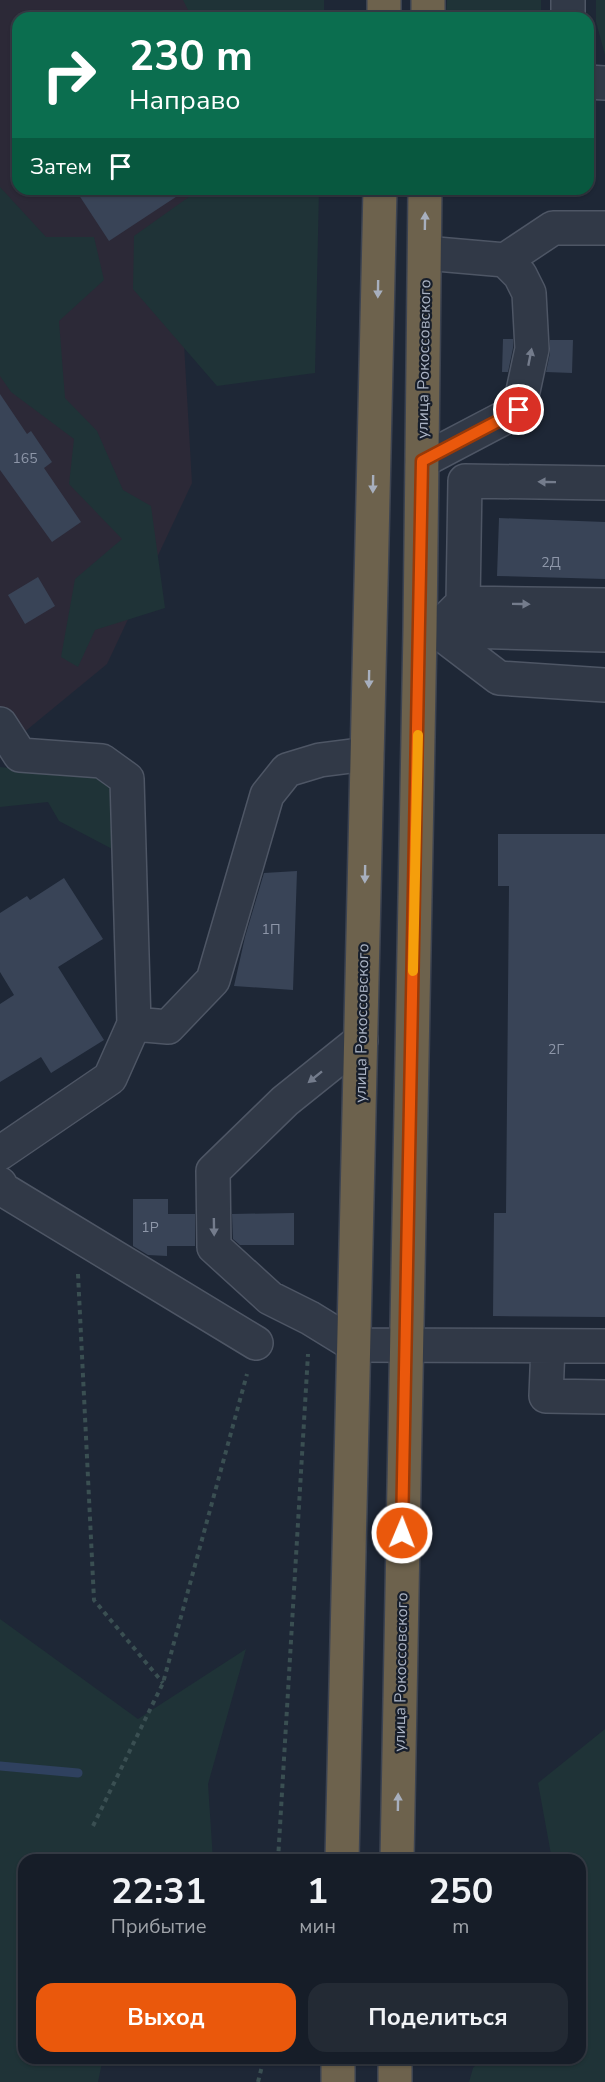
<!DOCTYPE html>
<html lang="ru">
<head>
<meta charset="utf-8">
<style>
  body { margin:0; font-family:"Nunito Sans",sans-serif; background:#232a34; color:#f1f3f6; height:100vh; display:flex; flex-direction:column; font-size:22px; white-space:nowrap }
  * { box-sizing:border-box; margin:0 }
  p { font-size:20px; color:#9ea2a8 }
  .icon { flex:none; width:33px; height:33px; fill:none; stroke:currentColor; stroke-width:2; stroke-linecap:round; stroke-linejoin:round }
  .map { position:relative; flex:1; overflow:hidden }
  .sheet { position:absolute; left:18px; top:1854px; width:568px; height:210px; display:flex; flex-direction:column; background:#161d28; border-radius:18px; box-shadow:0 2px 4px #0004,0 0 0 2px #353b45 }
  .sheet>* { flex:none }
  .guide { position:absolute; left:12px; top:12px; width:582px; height:183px; border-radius:18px; box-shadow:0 2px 4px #0004,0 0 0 2px #353b45; background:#0b6e4f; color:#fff; overflow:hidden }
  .pin { position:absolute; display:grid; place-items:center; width:51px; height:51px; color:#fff; margin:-26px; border:3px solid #fff; border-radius:50%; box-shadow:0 2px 6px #0007 }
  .me { position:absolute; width:66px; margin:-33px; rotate:1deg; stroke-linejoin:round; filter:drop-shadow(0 0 4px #0008) }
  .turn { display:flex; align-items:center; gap:21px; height:126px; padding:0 18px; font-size:27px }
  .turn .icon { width:78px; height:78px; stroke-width:2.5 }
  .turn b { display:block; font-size:42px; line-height:51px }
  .then { display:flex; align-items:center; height:57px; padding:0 18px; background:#0003; gap:12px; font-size:22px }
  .eta { display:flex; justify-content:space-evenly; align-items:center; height:102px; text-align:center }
  .eta b { font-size:36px; font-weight:700; line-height:42px }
  .primary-button { display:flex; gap:12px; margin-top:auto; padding:12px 18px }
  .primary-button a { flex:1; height:69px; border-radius:18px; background:#ea580c; color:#fff; font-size:24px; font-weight:700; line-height:69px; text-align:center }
  .primary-button a+a { background:#232a34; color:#f1f3f6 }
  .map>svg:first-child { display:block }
  .medical { fill:#2c2937 }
  .green { fill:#1f3337 }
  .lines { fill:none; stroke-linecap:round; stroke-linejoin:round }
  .stream { stroke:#2f415f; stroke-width:9 }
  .building { fill:#394457 }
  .minor-casing { stroke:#4e5665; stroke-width:36 }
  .highway-casing { stroke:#3c4351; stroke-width:36 }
  .path { stroke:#3a4f52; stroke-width:4; stroke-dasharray:4.5 4.5; stroke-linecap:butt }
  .minor { stroke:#313947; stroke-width:33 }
  .highway { stroke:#6d624d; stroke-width:33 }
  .oneway { fill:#a7afbe }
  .oneway2 { fill:#747c8c }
  .route-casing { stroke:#983908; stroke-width:15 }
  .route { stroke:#ea580c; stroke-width:10 }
  .slow { stroke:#f59e0b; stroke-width:10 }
  .labels { text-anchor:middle; stroke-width:4.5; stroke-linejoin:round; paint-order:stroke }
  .number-label { font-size:14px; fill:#8e97a9 }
  .street-label { font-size:16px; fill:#aab3c4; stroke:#171e2b }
</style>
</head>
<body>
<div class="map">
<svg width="605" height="2082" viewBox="0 0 605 2082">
  <rect width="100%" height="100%" fill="#1e2736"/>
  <!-- medical -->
  <path class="medical" d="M0,0H230L250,18H18V189H218L182,309L192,483L107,664L0,752Z"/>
  <!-- green -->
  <path class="green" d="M183,0H324V18H192Z
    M447,0H541V18H446Z
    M596,0H605V55L596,22Z
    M0,187L46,237H94L104,280L59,321L65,398L97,431L123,490L151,506L165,608L95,630L78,667L61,657L75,579L122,539L69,484L74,439L11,392L0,376Z
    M200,189H319L315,373L217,386L133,289L134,236Z
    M0,767L101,778L113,790L116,851L59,821L48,802L0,807Z
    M0,1619L138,1719L246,1649L208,1784L213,1860H24V2058H103L98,2082H0Z
    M605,1729V2082H469L473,2068L483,2058H580V1860H552L538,1783Z"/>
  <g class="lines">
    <!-- stream -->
    <path class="stream" d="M0,1766L78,1773"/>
  </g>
  <!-- building -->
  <path class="building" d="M75,189H188L109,241Z
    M503,339H513V348L508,372H502Z
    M550,340H573L572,373L546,372L550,353Z
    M0,394L27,434L31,431L52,462L44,468L81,522L52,542L0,470Z
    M499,518L605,522V579L497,576Z
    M38,577L55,606L25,624L8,595Z
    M498,834H605V1317L493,1316L494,1213H506L509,886H498Z
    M297,871L293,990L234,986L245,937L264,873Z
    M64,878L103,939L58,967L104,1040L51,1073L41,1057L0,1082V1004L14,995L0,972V913L27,896L30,900Z
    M133,1199H168V1214H195V1246H167V1256L148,1255L133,1246Z
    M294,1213V1245H240L233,1239L232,1214Z"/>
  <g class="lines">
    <!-- minor casing -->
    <g class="minor-casing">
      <path id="minor" d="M568,18V0
        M588,82L605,83
        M505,260L553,228H605
        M422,461L519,410L532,349L529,293L520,275L505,260L425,253
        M605,483L465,481L463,603L436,630L499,678L605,685
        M463,603L605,605
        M430,630L605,635
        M0,724L20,755L102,761L127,779L134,1024L110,1078L0,1153
        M134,1024L168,1027L213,980L267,795L287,770L320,760L367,754
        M361,1040L285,1101L213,1171L214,1247L270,1298L310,1318L354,1345L605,1346
        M0,1184L2,1189L256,1343
        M548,1346L546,1396L605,1397"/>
    </g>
    <!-- highway casing -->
    <g class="highway-casing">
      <path id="highway" d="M384,18V0
        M428,18V0
        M342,1860L380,189
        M397,1860L420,630L425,189
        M338,2082V2058
        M395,2082V2058"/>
    </g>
    <!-- path -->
    <path class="path" d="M78,1274L94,1600L163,1683
      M93,1826L163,1683L247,1374
      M278,1860L308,1354
      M258,2082L264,2058"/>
    <!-- minor -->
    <use href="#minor" class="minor"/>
    <!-- highway -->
    <use href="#highway" class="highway"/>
  </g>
  <!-- one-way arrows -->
  <defs><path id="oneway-solid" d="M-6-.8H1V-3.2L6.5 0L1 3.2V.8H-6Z" transform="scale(1.5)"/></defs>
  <g class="oneway">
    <use href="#oneway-solid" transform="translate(425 221) rotate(-89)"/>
    <use href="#oneway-solid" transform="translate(378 289) rotate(91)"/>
    <use href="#oneway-solid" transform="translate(373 484) rotate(91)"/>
    <use href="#oneway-solid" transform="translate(369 679) rotate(91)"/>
    <use href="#oneway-solid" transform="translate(365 874) rotate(91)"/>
    <use href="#oneway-solid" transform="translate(398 1802) rotate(-89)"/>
  </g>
  <g class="oneway2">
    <use href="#oneway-solid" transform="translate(530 357) rotate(-79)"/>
    <use href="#oneway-solid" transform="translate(547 482) rotate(-179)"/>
    <use href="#oneway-solid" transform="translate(521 604) rotate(1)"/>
    <use href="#oneway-solid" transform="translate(315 1077) rotate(141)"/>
    <use href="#oneway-solid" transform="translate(214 1227) rotate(89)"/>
  </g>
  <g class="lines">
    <!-- route casing -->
    <g class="route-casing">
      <path id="route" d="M402,1533L422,461L519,410"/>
    </g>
    <!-- route -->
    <use href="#route" class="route"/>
    <!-- slow -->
    <path class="slow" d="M413,971L418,735"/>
  </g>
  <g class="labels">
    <!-- number labels -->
    <g class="number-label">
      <text x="25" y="463">165</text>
      <text x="551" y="567">2Д</text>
      <text x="271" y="934">1П</text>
      <text x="556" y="1054">2Г</text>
      <text x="150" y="1232">1Р</text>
    </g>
    <!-- street labels -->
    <g class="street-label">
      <text transform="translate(423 359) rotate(-89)" y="6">улица Рокоссовского</text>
      <text transform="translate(361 1023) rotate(-89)" y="6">улица Рокоссовского</text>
      <text transform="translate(400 1672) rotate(-89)" y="6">улица Рокоссовского</text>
    </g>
  </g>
</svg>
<div class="pin" style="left:519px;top:410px;background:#d93025"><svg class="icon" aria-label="arrive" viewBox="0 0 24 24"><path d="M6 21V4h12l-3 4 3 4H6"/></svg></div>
<svg class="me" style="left:402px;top:1533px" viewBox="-20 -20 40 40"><circle r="17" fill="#ea580c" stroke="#fff" stroke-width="3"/><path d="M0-11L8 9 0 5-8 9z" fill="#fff"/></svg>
<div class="guide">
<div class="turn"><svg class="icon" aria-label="right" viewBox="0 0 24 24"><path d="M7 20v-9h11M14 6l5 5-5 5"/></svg><div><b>230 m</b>Направо</div></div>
<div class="then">Затем<svg class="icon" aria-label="arrive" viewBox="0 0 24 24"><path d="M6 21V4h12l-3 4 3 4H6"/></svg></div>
</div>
<section class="sheet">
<div class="eta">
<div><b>22:31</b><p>Прибытие</p></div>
<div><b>1</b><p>мин</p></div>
<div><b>250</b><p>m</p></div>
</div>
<div class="primary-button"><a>Выход</a><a>Поделиться</a></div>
</section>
</div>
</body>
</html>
